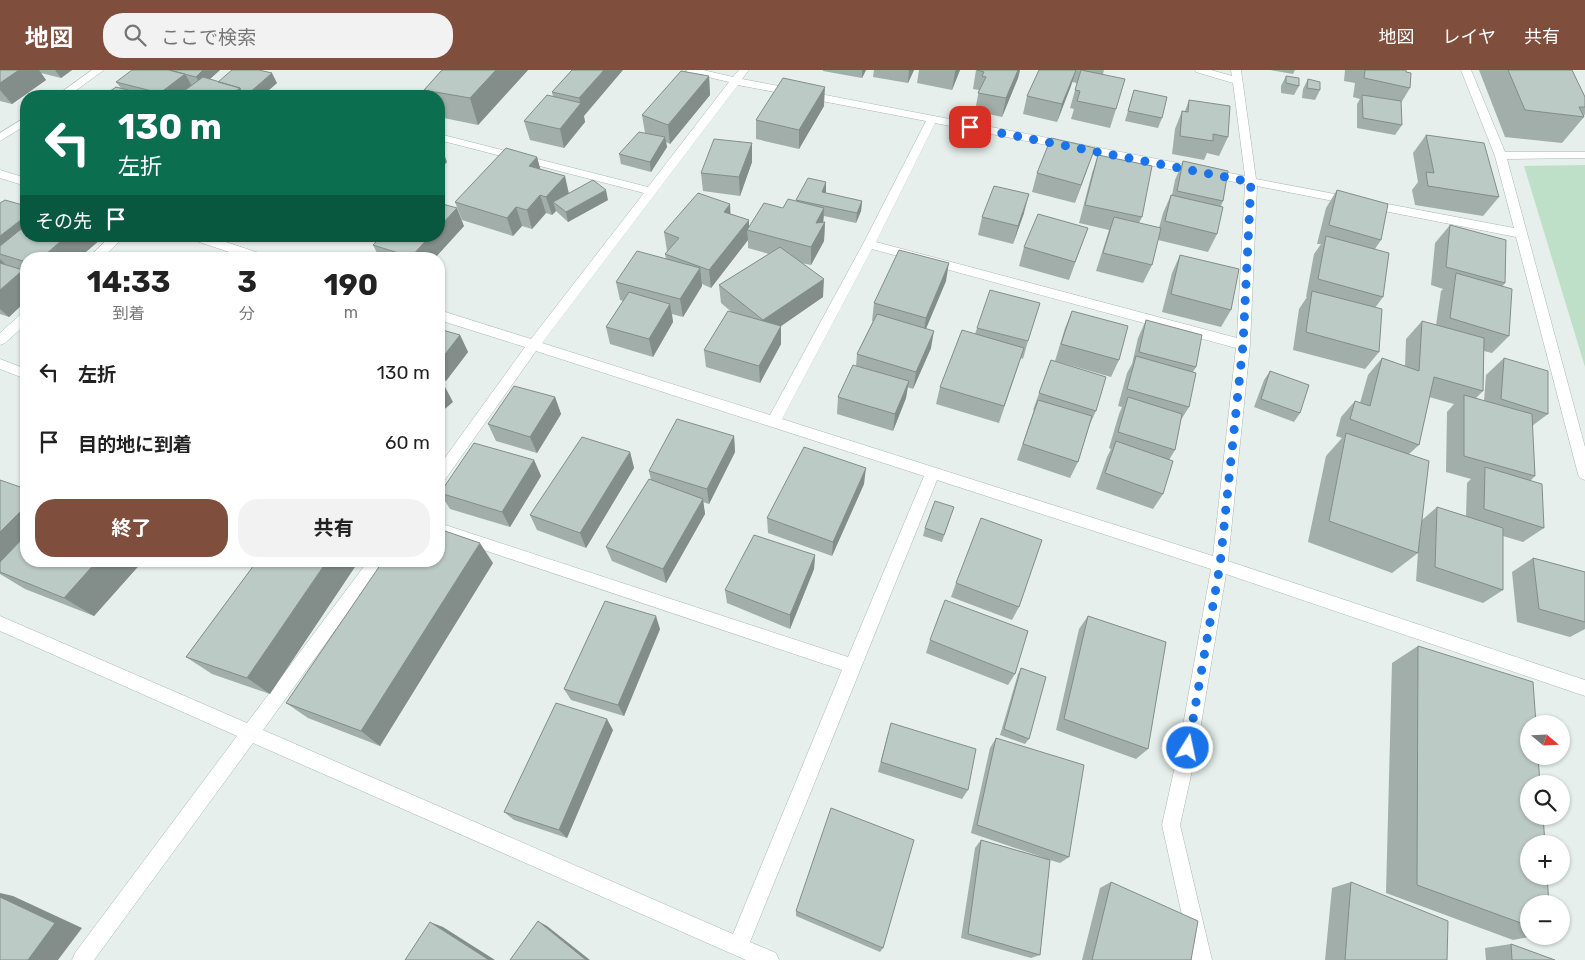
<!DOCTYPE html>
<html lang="ja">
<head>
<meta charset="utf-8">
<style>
  body { margin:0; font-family:Rubik,"Noto Sans JP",sans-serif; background:#f2f2f2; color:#222; height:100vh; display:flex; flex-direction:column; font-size:19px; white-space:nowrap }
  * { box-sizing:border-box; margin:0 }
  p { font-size:16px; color:#767676 }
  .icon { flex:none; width:28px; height:28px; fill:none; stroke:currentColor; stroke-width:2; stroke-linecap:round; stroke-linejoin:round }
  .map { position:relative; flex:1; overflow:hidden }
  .panel { position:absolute; left:20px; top:182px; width:425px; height:315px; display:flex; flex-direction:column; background:#fff; border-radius:20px; box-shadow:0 1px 4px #0004 }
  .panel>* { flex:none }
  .hud { position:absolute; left:20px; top:20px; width:425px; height:152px; border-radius:20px; box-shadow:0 1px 4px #0004; background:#0b6e4f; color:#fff; overflow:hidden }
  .needle { width:32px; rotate:109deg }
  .fabs { position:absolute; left:1520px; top:645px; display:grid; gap:10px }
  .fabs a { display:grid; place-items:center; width:50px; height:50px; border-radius:50%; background:#fff; box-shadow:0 1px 4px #0004; font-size:25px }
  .pin { position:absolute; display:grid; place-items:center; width:42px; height:42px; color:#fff; margin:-21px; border-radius:10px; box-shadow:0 2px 8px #0006 }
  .me { position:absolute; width:55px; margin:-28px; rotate:10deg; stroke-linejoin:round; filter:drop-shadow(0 0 4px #0008) }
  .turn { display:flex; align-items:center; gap:18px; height:105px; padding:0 15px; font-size:22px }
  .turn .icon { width:65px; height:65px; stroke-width:2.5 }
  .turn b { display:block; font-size:35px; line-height:42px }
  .then { display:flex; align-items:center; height:48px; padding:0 15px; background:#0003; gap:10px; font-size:19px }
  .eta { display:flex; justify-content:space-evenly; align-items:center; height:85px; text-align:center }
  .eta b { font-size:30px; font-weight:700; line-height:35px }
  .primary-button { display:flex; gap:10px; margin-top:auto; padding:10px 15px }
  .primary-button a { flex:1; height:58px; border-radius:20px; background:#804e3d; color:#fff; font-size:20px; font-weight:700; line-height:58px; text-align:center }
  .primary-button a+a { background:#f2f2f2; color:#222 }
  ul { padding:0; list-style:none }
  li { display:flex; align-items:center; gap:15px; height:70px; padding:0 15px }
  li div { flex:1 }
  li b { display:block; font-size:19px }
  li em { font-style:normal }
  header { display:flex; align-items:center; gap:30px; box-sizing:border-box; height:70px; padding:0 25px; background:#804e3d; color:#fff }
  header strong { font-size:24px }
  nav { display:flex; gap:28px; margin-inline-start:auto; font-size:18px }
  .search { width:350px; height:45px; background:#f2f2f2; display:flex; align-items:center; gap:12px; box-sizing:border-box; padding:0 18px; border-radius:20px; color:#767676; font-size:19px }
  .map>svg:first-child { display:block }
  .green { fill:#bfe0c8 }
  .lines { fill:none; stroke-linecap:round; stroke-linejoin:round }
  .minor-casing { stroke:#a8b8b2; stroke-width:1 }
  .minor { fill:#fff; fill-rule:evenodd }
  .wall { fill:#a1aea9; fill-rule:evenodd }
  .shaded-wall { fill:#838d89 }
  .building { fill:#bbcac4; stroke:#838d89 }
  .route { stroke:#1a73e8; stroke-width:9; stroke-dasharray:0 16.2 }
</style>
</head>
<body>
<header>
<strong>地図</strong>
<div class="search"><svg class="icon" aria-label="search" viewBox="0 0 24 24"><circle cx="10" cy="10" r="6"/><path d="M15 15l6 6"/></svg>ここで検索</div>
<nav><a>地図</a><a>レイヤ</a><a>共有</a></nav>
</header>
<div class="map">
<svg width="1585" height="890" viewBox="0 0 1585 890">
  <rect width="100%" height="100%" fill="#e6efeb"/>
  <!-- green -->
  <path class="green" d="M1585,95V297L1524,96Z"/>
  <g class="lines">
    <!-- minor casing -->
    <g class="minor-casing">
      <path id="minor" d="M92,0H104L68,26H56Z
        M686,0H703L733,7L739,0H749L742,9L1245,106L1233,13L1196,2L1195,0H1211L1232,6L1231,0H1241L1256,109L1514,158L1495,86L1461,0H1471L1505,82H1585V88L1507,89L1585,377V410L1580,408L1578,404L1516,167L1257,116L1250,275L1228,491L1585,610V626L1226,504L1197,678L1180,755L1212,890H1192L1162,755L1179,678L1211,499L937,410L750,872L776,883L779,890H746L253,673L94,890H72L75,883L237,666L0,561V546L247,653L368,491H385L263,660L733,864L842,600L439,465V453L848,587L924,406L536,281L444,411L439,413V396L525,277L439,250V240L531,269L644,123L439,70V64L648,117L729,12L687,2ZM738,15L926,51L863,174L770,345L542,273ZM935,53L1245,114L1237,268L876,172ZM872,179L1236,278L1213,486L782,349Z
        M26,47V55L0,71V63Z
        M0,100L26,108V116L0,108Z
        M111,166H125L101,189H87Z
        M188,166H208L268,186L270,189H250L190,169Z
        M26,242V254L5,273L0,275V263L21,244Z
        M0,289L26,299V309L0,299Z"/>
    </g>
    <!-- minor -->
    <use href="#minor" class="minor"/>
  </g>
  <!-- wall -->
  <path class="wall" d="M0,0H72L61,8L41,3L46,10L12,34L0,31Z
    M220,0L210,9L218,12L277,13L262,26H103L121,18L116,12Z
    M442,0H528L478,55L439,47V26H426L424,20Z
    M572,0L585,52L564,78L530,70L524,51L553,27L552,22Z
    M823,0H866L862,8L823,1Z
    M874,0H914L908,13L873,7Z
    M919,0H960L952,20L917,13Z
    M976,0H1020L1018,8L1002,47L975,41L979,20L973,19Z
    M1039,0H1104L1103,4L1116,39L1110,58L1071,49L1074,39L1070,38L1077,13L1072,12L1057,52L1023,44L1027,26Z
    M1270,0H1295L1293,4Z
    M1345,0H1406V2L1410,18L1401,33L1402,55L1395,65L1357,58V34L1360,29L1353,27L1355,13L1344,11Z
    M1479,0H1572L1585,27V44L1584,46V47L1562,73L1505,67Z
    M709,6L710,25L670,74L666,72L667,77L651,102L621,94L619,84L645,63L642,45Z
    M1286,6L1299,16L1294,25L1281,23V16Z
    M1308,9L1320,20L1315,30L1302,28L1303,19Z
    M1134,20L1162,48L1158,58L1125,51Z
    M1189,30L1228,67L1219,86L1207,83L1204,90L1172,84L1175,59L1182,41H1185Z
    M824,36L799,79L756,69V50Z
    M1426,65L1499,127L1483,146L1415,135L1412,120L1418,112L1413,83Z
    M752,73V92L740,126L703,121L701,103Z
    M1098,85L1142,147L1139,153L1159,158L1163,143L1171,125H1172L1175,110L1183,91L1223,131L1221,136L1217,164L1208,182L1158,170L1152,195L1143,213L1096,201L1109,160L1079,153L1092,103Z
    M537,87L540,99L569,123L608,130L568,152L556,141L552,145L546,143L532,159L522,156L513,166L462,150L455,132Z
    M1088,97L1075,133L1032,122L1037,103Z
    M1337,120L1381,170L1375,179L1383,227L1375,238L1379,282L1365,299L1293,280L1299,239L1307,227H1306L1314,184L1321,174H1317L1326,138Z
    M826,122L825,123L862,131L861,141L856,153L824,146L823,152H825L824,171L811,195L801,193L823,227L780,256L781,274L760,313L706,297L704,280L733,243L721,233L719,215L769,184L748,178V170L711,218L702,214V216L683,247L672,244L673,252L653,287L610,274L606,257L623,231L620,230L616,212L666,189L665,184L668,181H667L664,162L731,144L749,150V157L796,131V130Z
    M0,133L26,166L100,170L26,189V231L9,247L0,244Z
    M1024,143L1013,174L978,165L982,147Z
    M1450,155L1505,213L1502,217L1509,266L1492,283L1484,281L1483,321L1476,328L1484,331L1486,305L1504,288L1548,344L1532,356L1535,406L1530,411L1544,458L1523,472L1503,466V520L1483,533L1416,511L1418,482V483L1392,503L1308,472L1326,386L1342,368L1336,366L1341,347L1355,331L1360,333L1368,305L1382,288L1405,296L1406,269L1422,251L1436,255L1441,221L1443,219L1431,215L1435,173ZM1429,327L1454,334L1447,342L1446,402L1471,409L1467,413L1466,446L1437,437L1422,450L1409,384L1419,375Z
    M464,156L434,189H380L373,175Z
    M1088,158L1069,210L1019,196L1024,177Z
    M1180,185L1231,240L1221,257L1162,242L1172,203Z
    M946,211L926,258L931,278L913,319L907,317L906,328L893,361L837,344L838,327L856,296L857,284L873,251H872L874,233Z
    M1072,241L1119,290L1111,307L1055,291L1065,258Z
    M1146,250L1196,297L1193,302L1189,337L1181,350L1175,380L1169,390L1163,424L1153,439L1096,419L1107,387L1111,379L1109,378L1119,344L1122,337L1118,336L1127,303L1132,294L1138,268Z
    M977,258L1028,271L1023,289L1021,288L999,353L936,334L940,317L975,264Z
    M439,259L460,265L468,282L446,311L439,308Z
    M1051,290L1096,341L1090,354L1078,392L1070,408L1017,390L1034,340H1033Z
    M1270,301L1300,343L1294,352L1254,337L1264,310Z
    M555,327L561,344L537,383L496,371L488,354Z
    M734,366L735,382L709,434L703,432L705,444L666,513L612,491L606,477L651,410L649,401Z
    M630,382L634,398L586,478L537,460L530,445Z
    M534,390L541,406L510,457L450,439L440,423Z
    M0,410L26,491H143L94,546L25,519L0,504Z
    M864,414L832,486L768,463L767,448Z
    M954,437L942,472L923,466L925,458Z
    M815,485L814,499L790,559L727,533L725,520Z
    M1533,488L1585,502V559L1570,567L1517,552L1512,502Z
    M257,491L270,624L212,604L186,587Z
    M493,493L380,676L308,648L286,633Z
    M956,513L1019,537L1012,550L951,527Z
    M1088,546L1148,679L1136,689L1056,660L1079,559Z
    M660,559L624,646L571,630L564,619Z
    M930,570L1015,604L1008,615L926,583Z
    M1418,576L1529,834V866H1534L1513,870L1386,823L1392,593Z
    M1021,598L1029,669L1025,674L1000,665L1018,604Z
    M613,660L567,768L514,750L504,742Z
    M888,663L968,720L962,729L878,702Z
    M996,668L1069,787L1060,793L1050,790L1040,885L1031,888L961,868L975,778L981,770L1045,788L971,763L990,678Z
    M1111,812L1191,890H1082L1100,818Z
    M1351,812L1447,890H1325L1332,818Z
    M796,841L883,878L880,882L796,846Z
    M1511,874L1555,890H1486L1485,878Z"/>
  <!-- shaded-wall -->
  <path class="shaded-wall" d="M19,0H39L46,10L12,34L0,20V13Z
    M55,0H72L61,8Z
    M203,0H220L202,16L196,7Z
    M496,0H528L478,55L470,28Z
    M604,0H623L584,46L585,52L564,78L560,59L580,34L579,28Z
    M862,0H866L862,8Z
    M909,0H914L908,13Z
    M956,0H960L952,20L955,1Z
    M1018,0H1020L1018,8L1002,47L1006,28Z
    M1076,0L1071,16L1057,52L1062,34Z
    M272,3L277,13L262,26H251L249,23Z
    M185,4L196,23L192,26H162L160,23Z
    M709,6L710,25L670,74L668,55Z
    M825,17L824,36L799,79V60Z
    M240,18L244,26H229Z
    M665,67L667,77L651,102L650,92Z
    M440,73L447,92L439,101V74Z
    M752,73V92L740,126L739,107Z
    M1095,78L1088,97L1075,133L1081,115Z
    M537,87L542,105L529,96Z
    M565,106L569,124L553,132L556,141L552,145L546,127Z
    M826,112V122L821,132L822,122Z
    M606,120L608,130L568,152L566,142Z
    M1029,124L1024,143L1013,174L1018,156Z
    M540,125L546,143L532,159L527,140Z
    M862,131L861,141L856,153L857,143Z
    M730,134L731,153L724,142Z
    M516,137L522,156L513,166L507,148Z
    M457,138L464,156L434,189H412L411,187L430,166H439V157Z
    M824,138L823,156L825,152L824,171L811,195V177L816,153Z
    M26,146V166L0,184V166Z
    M749,150V160H747L748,170L711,218L709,200Z
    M67,166H97L100,170L78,189H40Z
    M0,189L5,194L0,198Z
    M949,193L946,211L923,266L926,248Z
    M700,198L702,216L683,247L680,229Z
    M23,200L26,203V231L9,247L0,239V220Z
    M824,209L823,227L764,268L763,250Z
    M670,234L673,252L653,287L649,269Z
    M781,256V274L760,313L759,296Z
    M934,261L931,278L913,319L916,302Z
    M460,265L468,282L446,311L439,296V292Z
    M909,311L906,328L893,361L895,344Z
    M444,315L453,332L439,344V319Z
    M555,327L561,344L537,383L530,367Z
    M734,366L735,382L709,434L707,419Z
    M630,382L634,398L586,478L580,463Z
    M534,390L541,406L510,457L502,442Z
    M866,398L864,414L832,486L833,472Z
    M703,429L705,444L666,513L663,499Z
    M26,436V473L0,500V462Z
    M480,473L493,493L380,676L361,661Z
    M815,485L814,499L790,559V545Z
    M97,491H143L94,546L64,528Z
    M327,491H359L270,624L247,608Z
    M656,546L660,559L624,646L618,635Z
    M607,649L613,660L567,768L559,760Z
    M0,823L13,826L82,858L58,890H28L0,827Z
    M538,851L547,856L590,890H586Z
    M430,852L443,857L495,890H489Z"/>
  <!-- building -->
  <path class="building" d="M0,0H19L0,13Z
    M132,0H169L185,4L160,23L116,12Z
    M169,0H203L196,7Z
    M232,0H259L272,3L249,23L241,21L240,18L218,12Z
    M442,0H496L470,28L424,20Z
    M572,0H604L579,28L552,22Z
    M977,0H1018L1006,28L978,23L986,7L982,6L984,2Z
    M1039,0H1076L1062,34L1027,26Z
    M1081,0L1125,9L1116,39L1077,31L1080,21L1075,20Z
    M1365,0H1406V2L1411,3L1410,18L1364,8Z
    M1508,0H1572L1585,27V37H1579L1584,47L1525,40Z
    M681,1L709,6L668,55L642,45Z
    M1286,6L1299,8V16L1286,13Z
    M203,7L240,18L229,26H177Z
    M783,8L825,17L799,60L756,50Z
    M1308,9L1320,12V20L1307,18Z
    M116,17L151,26H103Z
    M1134,20L1167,27L1162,48L1128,41Z
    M547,25L581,33L560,59L524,51Z
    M1362,25L1401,31L1402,55L1363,48Z
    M1189,30L1230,36L1228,67L1213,64V71L1180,66L1182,41L1188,42Z
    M639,62L665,67L650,92L619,84Z
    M1426,65L1484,73L1499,127L1428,116L1426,102L1434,103Z
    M1051,68L1095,78L1081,115L1037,103Z
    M714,69L752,73L739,107L701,103Z
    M506,78L537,87L529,96L565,106L546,127L540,125L527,140L516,137L507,148L455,132Z
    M1098,85L1152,96L1142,147L1085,135Z
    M1183,91L1228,101L1223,131L1177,121Z
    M808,108L826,112L822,122L862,131L857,143L796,130Z
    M593,110L606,120L566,142L553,132Z
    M994,116L1029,124L1018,156L982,147Z
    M1337,120L1388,134L1381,170L1329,155Z
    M698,123L730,134L724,142L749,150L709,200L665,184L679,168L664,162Z
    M1171,125L1223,137L1217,164L1165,151Z
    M788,129L824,138L816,153L825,152L811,177L747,160L764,133L783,138Z
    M5,130L26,136V146L0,166V133Z
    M439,133L457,138L439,157Z
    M1038,144L1088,158L1075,192L1024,177Z
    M1114,147L1161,158L1152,195L1103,183Z
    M26,155V166H67L40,189H26V192L0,184V176Z
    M1450,155L1506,170L1505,213L1446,197Z
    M382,166H430L411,187L373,175Z
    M1326,166L1389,183L1383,227L1318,209Z
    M780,177L824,209L763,250L719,215Z
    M899,180L949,193L926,248L874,233Z
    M637,181L700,198L680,229L616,212Z
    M1180,185L1239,199L1231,240L1171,224Z
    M0,193L23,200L0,220Z
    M1456,203L1512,219L1509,266L1450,248Z
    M990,220L1040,233L1028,271L977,258Z
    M1312,221L1382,239L1379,282L1306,262Z
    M629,222L670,234L649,269L606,257Z
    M728,241L781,256L759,296L704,280Z
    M1072,241L1128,256L1119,290L1061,274Z
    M877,244L934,261L916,302L857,284Z
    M1146,250L1202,265L1196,297L1139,282Z
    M1422,251L1484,268L1483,321L1434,307L1419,375L1350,349L1355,331L1370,336L1382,288L1419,301Z
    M439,259L460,265L439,292Z
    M962,260L1024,278L1004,336L940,317Z
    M1136,286L1196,303L1189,337L1127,319Z
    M1504,288L1548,301V344L1501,329Z
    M1051,290L1106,307L1096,341L1039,323Z
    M853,295L909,311L895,344L838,327Z
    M1270,301L1309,315L1300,343L1261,329Z
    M439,311L444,315L439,319Z
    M514,316L555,327L530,367L488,354Z
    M1464,325L1532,344L1535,406L1464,386Z
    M1128,327L1182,344L1175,380L1118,362Z
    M1038,330L1092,346L1078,392L1023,374Z
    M677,349L734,366L707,419L649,401Z
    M1346,363L1429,391L1418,483L1329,451Z
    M582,367L630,382L580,463L530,445Z
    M1116,371L1173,391L1163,424L1105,403Z
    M474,373L534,390L502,442L440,423Z
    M804,377L866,398L833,472L767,448Z
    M1485,397L1542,414L1544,458L1484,439Z
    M649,409L703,429L663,499L606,477Z
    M0,410L26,419V436L0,462Z
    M935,431L954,437L944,465L925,458Z
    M1437,437L1503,458V520L1435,497Z
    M981,448L1042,470L1019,537L956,513Z
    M439,459L480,473L361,661L286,633L383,491H439Z
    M26,465V491H97L64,528L0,502V492Z
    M754,465L815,485L790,545L725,520Z
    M1533,488L1585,502V552L1539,539Z
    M257,491H327L247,608L186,587Z
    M945,530L1028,561L1015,604L930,570Z
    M605,531L656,546L618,635L564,619Z
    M1088,546L1166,572L1148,679L1064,649Z
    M1418,576L1533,612L1536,654H1529V686H1538L1540,714H1529V746H1543L1545,774H1529V806H1547L1549,834H1529V856L1417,815Z
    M1021,598L1046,607L1029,669L1004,659Z
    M556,633L607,649L559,760L504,742Z
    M891,653L976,679L968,720L881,692Z
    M996,668L1084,695L1069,787L977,755Z
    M831,738L914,770L883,878L796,841Z
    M981,770L1050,790L1040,885L968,864Z
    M1111,812L1198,851L1191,890H1092Z
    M1351,812L1448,851L1447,890H1345Z
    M0,827L55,853L28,890H0Z
    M538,851L586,890H510Z
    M430,852L489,890H405Z
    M1511,874L1555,890H1512Z"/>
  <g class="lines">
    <!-- route -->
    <path class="route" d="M970,57L1251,112L1243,275L1220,495L1188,678"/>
  </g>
</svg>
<div class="fabs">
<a><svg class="needle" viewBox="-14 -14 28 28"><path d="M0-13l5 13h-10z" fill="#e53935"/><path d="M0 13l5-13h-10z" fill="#767676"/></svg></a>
<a><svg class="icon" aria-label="search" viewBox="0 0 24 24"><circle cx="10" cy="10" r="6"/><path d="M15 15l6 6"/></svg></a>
<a>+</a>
<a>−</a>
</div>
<div class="pin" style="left:970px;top:57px;background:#d93025"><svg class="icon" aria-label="arrive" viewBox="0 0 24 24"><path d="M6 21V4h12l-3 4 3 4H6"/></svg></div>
<svg class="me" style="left:1188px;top:678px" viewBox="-20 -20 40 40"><circle r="17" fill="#1a73e8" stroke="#fff" stroke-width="3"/><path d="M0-11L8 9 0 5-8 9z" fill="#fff"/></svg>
<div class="hud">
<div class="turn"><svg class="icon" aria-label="left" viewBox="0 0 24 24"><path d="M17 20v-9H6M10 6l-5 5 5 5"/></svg><div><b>130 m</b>左折</div></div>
<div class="then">その先<svg class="icon" aria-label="arrive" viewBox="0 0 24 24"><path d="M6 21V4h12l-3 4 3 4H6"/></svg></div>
</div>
<section class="panel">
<div class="eta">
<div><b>14:33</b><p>到着</p></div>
<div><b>3</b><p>分</p></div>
<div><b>190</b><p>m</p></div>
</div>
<ul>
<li><svg class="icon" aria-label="left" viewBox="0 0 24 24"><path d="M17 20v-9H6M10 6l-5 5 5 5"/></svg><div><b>左折</b></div><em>130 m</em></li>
<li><svg class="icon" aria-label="arrive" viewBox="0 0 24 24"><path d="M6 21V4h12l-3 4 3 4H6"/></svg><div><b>目的地に到着</b></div><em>60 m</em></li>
</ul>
<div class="primary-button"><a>終了</a><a>共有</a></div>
</section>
</div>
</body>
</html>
